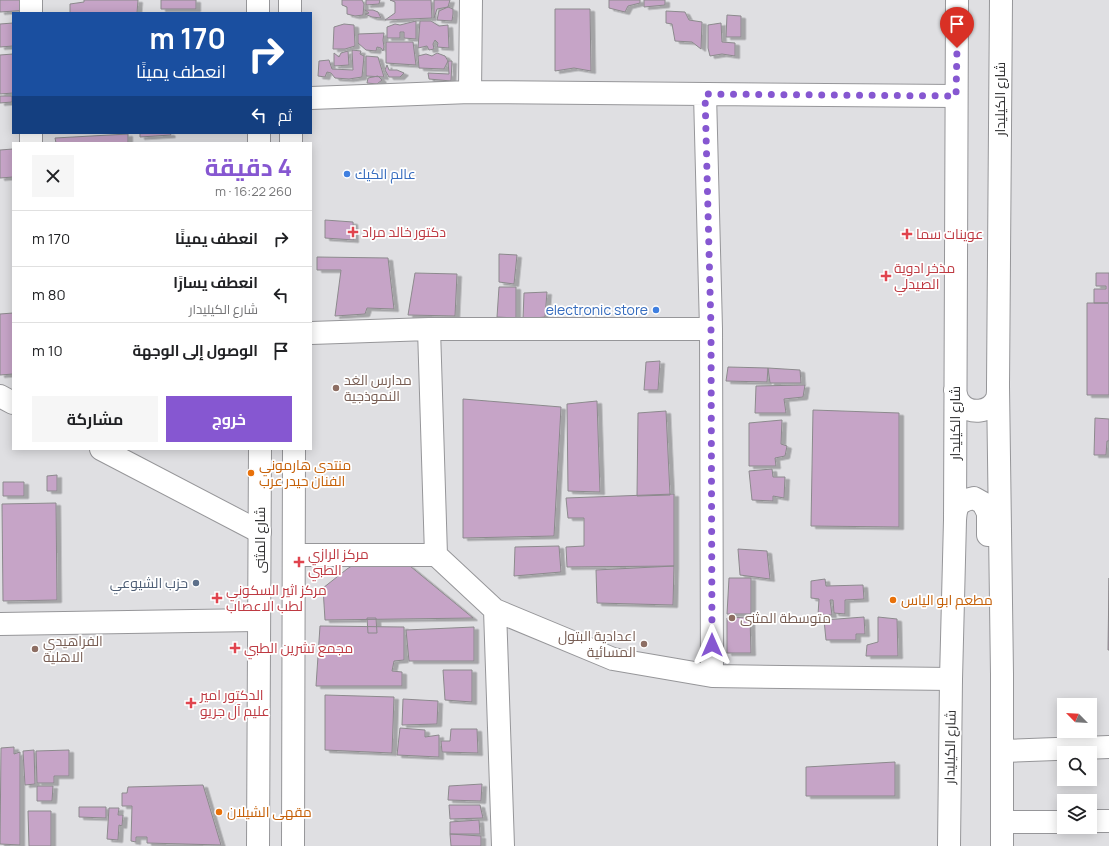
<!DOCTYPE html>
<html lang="ar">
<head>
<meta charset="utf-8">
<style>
  body { margin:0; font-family:Manrope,Cairo,sans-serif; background:#f6f6f6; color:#202124; direction:rtl; height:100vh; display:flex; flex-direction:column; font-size:15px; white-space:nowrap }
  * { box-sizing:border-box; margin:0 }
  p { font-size:13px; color:#757577 }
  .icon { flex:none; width:22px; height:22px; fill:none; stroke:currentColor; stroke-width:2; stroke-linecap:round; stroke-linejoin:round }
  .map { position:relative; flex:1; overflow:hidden; direction:ltr }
  .panel { position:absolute; left:12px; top:142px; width:300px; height:308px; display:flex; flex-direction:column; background:#fff; border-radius:0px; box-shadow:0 2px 10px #0003; direction:rtl }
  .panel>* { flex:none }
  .guide { position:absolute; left:12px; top:12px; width:300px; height:122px; border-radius:0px; box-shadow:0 2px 10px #0003; direction:rtl; background:#1a4fa0; color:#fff; overflow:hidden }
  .needle { width:26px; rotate:294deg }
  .buttons { position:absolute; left:1057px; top:698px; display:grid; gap:8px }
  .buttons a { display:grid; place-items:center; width:40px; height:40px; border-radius:0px; background:#fff; box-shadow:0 2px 10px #0003; font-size:20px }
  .pin { position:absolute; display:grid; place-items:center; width:34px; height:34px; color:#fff; margin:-41px -17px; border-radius:50% 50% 50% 0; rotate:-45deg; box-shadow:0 0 4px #0007 }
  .pin .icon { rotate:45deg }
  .me { position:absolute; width:44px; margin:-22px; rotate:0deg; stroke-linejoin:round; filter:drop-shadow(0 0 3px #0008) }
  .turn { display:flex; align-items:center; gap:14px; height:84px; padding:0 20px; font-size:18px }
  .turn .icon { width:52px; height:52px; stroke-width:2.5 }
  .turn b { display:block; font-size:28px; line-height:34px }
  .then { display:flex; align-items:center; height:38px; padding:0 20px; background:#0003; gap:8px; font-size:15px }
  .round { display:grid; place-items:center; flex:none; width:42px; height:42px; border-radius:0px; background:#f6f6f6 }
  .headline { display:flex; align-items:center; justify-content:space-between; height:68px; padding:0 20px }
  h1 { font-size:24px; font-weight:700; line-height:30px; color:#8657d1 }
  .action { display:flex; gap:8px; margin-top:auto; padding:8px 20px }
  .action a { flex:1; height:46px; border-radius:0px; background:#8657d1; color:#fff; font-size:16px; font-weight:700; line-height:46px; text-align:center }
  .action a+a { background:#f6f6f6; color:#202124 }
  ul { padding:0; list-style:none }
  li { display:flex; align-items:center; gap:12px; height:56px; padding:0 20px; border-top:1px solid #e0e0e0 }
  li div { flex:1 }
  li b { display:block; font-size:15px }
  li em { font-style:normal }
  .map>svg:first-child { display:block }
  .building { fill:#c6a4c7; stroke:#8c8a8d; filter:url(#shadow) }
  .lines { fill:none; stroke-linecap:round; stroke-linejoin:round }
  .street-casing { stroke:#969699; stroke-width:24 }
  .secondary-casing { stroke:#969699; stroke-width:24 }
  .street { stroke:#fff; stroke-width:22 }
  .secondary { stroke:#fff; stroke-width:22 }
  .route { stroke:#8657d1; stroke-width:7; stroke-dasharray:0 12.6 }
  .shop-dot { fill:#3f7fe0; stroke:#fff; stroke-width:1.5 }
  .health-dot { fill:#e0444e; stroke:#fff; stroke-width:1.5 }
  .education-dot { fill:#8d6e63; stroke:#fff; stroke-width:1.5 }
  .food-dot { fill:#e8710a; stroke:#fff; stroke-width:1.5 }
  .service-dot { fill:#5c6f8a; stroke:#fff; stroke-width:1.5 }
  .labels { text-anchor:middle; stroke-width:3.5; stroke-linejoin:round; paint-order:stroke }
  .street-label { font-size:14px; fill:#343435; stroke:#fff }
  .shop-label { font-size:14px; fill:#366cbe; stroke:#fff; text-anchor:start }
  .health-label { font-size:14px; fill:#be3a42; stroke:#fff; text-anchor:start }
  .education-label { font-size:14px; fill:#785e54; stroke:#fff; text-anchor:start }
  .food-label { font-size:14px; fill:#c56008; stroke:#fff; text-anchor:start }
  .service-label { font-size:14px; fill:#4e5e75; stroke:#fff; text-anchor:end }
</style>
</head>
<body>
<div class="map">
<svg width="1109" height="846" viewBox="0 0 1109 846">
  <defs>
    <filter id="shadow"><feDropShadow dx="4.5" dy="2.5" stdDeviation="0" flood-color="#0004"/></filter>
  </defs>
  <rect width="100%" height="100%" fill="#dfdfe2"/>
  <!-- building -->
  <path class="building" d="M0,0H29V10L0,12Z
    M84,0H138L137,13H70V4L84,2Z
    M161,0H196V9H161Z
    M342,0H362L364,4L363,15L355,16L347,14V7L342,5Z
    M366,0H380L379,4L366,5Z
    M390,0H431L432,18L385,20L395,13V2Z
    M434,0H450L448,7L437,9L434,18Z
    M609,0H640V3L628,6L625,12L609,8Z
    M644,0H665V5L644,7Z
    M448,7L453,9V14L452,21L437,20L439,11Z
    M555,9H590L591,71L574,68L555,71Z
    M365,10H373L378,12L381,18L372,17L365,14L369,13Z
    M666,11L685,12L689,20L702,22L701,49L692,42L675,41L672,24L666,23Z
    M727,15L741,16V37H726Z
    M416,21V39L404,38V32H400V38H387V27L395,24L400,25Z
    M420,21H431L439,26L448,25L449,48L437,47L438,43L435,40L433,44L434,49L429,50L427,46L418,48Z
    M13,23V46L0,47V24Z
    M721,23L722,42L735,43V56L722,54L710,56L708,48V25Z
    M344,24L354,25L355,46L345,49H333L334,27Z
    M384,33L383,40L384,47L383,51L381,48L377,47L376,51L366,50L358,43V34Z
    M386,42H413L416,65L386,63Z
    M352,50L361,51L360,54L364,56L362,77L349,79L335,78L331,73L327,72L325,77L318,76L319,61L329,60L332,69L353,70Z
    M348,51L349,65L334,66V53L339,57L341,53Z
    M437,53L445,56L448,61L444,69L419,68L418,56L426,54L432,56Z
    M13,54V93L0,94V55Z
    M366,56L378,57L384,77L366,76Z
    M448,61H452L451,81L429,79L428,73L449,74Z
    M387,65L389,70H397L404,73L400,77H389L385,70Z
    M378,76L382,80L377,84L367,83L368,78Z
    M0,96H12V102L0,103Z
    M140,133H170L171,135L140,137Z
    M128,134V143H56L55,138Z
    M13,149V177L0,178V150Z
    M325,220L353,222L354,240L325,238Z
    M499,254L517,255L514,284L499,282Z
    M317,257L388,258L394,309L367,308L365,314L335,316L341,270H317Z
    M415,273L457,274L455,316L408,315Z
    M1096,273H1109V395H1087V303H1108H1094V289H1106V286H1096Z
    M499,287H516V318L497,317Z
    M547,292L545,317L523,319L524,293Z
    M13,313V374L0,375V314Z
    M660,361L658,390H644L646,362Z
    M728,367L768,368L767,382L726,381Z
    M768,368L800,370L801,383H770Z
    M805,385L803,397L784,399L786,413H755L756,386Z
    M463,399L561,407L554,536L463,538Z
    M597,401L600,492L568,491L567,404Z
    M813,410L899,413V527L811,526Z
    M666,411L670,495L637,496L638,413Z
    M1095,418L1109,419V441H1107L1106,455H1094Z
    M782,420L781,444L787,446L785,456L775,458L776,466H749V423Z
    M772,469L773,477H785L784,498L773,496V501L752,500L749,471Z
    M57,475V491H47V476Z
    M3,482H24V496H3Z
    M674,494V566L567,567L566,547L584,546V518H568L566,498Z
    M56,503L57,600L3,601L2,504Z
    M559,546L561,572L514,576L515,547Z
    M738,549L767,551L770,579L740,575Z
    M369,555L410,566L473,618L325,620L323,588L347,569Z
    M674,566L673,605L597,603L596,570Z
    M729,578H751V614H727Z
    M1109,578V650H1108Z
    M825,579L826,586L863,585L864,599L845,600V614L834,613L833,600H830L832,615H818L819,599L811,598V581Z
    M750,617L751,653H727V618Z
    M864,617L865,634H856V640H826L824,620Z
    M878,617L897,619L898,656H866L867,645L878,642Z
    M367,618H376L377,633H368Z
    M320,626L404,627V660L394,661L392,671L402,672V686H316Z
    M474,627V661H409L406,630Z
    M443,670H472V702L445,700Z
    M325,695L394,697L392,753L325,750Z
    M403,699L438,701L437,724L402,725Z
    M400,728L425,730V737L439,735V757L397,755Z
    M451,729H477L478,753L442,752L441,741H450Z
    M14,747V754L20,752V845L0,844L1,748Z
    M34,750L35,784L25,785L23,751Z
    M69,750V776H54V783H37L36,751Z
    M895,762V796H806V767Z
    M482,784L481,801L448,800L449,786Z
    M203,785L221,845L147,843V837H136V842L131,841L132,806H122V793H127L128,787Z
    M37,786H53L52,801H37Z
    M449,805H480L483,818L450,819Z
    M79,807H106V818L79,817Z
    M109,808H119L118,815H123L122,826L119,825L118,840L107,839Z
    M28,811H51V846H29Z
    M479,820L480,834H450V822Z
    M450,834L481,836V846H451Z"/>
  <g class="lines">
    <!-- street casing -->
    <g class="street-casing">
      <path id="street" d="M31,0V13
        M470,92L471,0
        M705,94L711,329L712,676
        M311,98L470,92L956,96
        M31,133V143
        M429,329L436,555L495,610L613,659L712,676L951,679
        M311,333L429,329H711
        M0,396L13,403
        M101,449L260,532
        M294,555H436
        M495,610L503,846
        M0,624L259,620
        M1002,751L1109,747
        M1090,821H1109
        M1002,822H1064"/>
    </g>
    <!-- secondary casing -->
    <g class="secondary-casing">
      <path id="secondary" d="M258,0V13
        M1001,0L998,386L1002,674V846
        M290,13V0
        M259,133V143
        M291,133V143
        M955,390C956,394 957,400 960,403C969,415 991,413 997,398C998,395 998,391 998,388
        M955,520C956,505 959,501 974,498L983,503L988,513V535
        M258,846L260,449
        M293,846L294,449
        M949,846L951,679L955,520L957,0"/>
    </g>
    <!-- street -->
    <use href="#street" class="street"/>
    <!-- secondary -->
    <use href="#secondary" class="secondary"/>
  </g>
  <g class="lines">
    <!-- route -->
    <path class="route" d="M712,645L711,329L705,94L956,96L957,48"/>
  </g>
  <!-- markers -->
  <g class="shop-dot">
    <circle cx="347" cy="174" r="4"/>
    <circle cx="656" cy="310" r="4"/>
  </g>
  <g class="health-dot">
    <path d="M351 226h4v4h4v4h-4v4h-4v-4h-4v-4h4z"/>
    <path d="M905 228h4v4h4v4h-4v4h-4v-4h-4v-4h4z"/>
    <path d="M884 270h4v4h4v4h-4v4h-4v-4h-4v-4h4z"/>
    <path d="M297 556h4v4h4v4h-4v4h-4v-4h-4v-4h4z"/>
    <path d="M215 592h4v4h4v4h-4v4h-4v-4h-4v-4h4z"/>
    <path d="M233 642h4v4h4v4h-4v4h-4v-4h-4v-4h4z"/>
    <path d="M189 697h4v4h4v4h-4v4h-4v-4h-4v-4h4z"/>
  </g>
  <g class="education-dot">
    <circle cx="336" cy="388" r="4"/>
    <circle cx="732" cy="618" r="4"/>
    <circle cx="644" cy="644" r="4"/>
    <circle cx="35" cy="649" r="4"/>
  </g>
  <g class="food-dot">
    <circle cx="251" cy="473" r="4"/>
    <circle cx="893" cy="600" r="4"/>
    <circle cx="219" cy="812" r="4"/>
  </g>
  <circle class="service-dot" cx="196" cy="583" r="4"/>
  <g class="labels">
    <!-- street labels -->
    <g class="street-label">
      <text transform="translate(1000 99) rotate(-90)" y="5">شارع الكيليدار</text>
      <text transform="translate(955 423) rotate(-90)" y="5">شارع الكيليدار</text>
      <text transform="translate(260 540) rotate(-90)" y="5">شارع المثنى</text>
      <text transform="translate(950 747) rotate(-89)" y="5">شارع الكيليدار</text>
    </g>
    <!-- shop labels -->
    <g class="shop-label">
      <text x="355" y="179">عالم الكيك</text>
      <text x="648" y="315" text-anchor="end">electronic store</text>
    </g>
    <!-- health labels -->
    <g class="health-label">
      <text x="362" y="237">دكتور خالد مراد</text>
      <text x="916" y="239">عوينات سما</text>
      <text x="894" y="273">مذخر ادوية<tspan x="894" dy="16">الصيدلي</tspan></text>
      <text x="308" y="559">مركز الرازي<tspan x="308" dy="16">الطبي</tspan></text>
      <text x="226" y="595">مركز اثير السكوني<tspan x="226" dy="16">لطب الاعصاب</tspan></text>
      <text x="244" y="653">مجمع تشرين الطبي</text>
      <text x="200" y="700">الدكتور امير<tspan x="200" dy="16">عليم آل جريو</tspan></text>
    </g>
    <!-- education labels -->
    <g class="education-label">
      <text x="344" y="385">مدارس الغد<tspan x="344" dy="16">النموذجية</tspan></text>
      <text x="740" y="623">متوسطة المثنى</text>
      <text x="636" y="641" text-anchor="end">اعدادية البتول<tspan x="636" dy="16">المسائية</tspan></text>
      <text x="43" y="646">الفراهيدي<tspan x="43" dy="16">الاهلية</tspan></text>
    </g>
    <!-- food labels -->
    <g class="food-label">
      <text x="259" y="470">منتدى هارموني<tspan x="259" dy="16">الفنان حيدر عرب</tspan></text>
      <text x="901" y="605">مطعم ابو الياس</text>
      <text x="227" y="817">مقهى الشيلان</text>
    </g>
    <!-- service labels -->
    <g class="service-label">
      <text x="188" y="588">حزب الشيوعي</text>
    </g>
  </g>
</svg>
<div class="buttons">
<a><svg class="needle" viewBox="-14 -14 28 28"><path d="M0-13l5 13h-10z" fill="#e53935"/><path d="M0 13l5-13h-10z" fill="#757577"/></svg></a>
<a><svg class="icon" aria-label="search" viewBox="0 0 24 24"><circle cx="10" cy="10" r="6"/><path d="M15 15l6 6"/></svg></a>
<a><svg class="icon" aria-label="layers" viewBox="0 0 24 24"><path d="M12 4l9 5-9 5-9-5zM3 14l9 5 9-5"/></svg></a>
</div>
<div class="pin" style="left:957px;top:48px;background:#d93025"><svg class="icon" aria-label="arrive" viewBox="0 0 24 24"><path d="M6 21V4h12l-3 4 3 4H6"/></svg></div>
<svg class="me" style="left:712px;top:645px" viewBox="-20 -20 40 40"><path d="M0-17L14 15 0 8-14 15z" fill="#8657d1" stroke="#fff" stroke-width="4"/></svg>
<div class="guide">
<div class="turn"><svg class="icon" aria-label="right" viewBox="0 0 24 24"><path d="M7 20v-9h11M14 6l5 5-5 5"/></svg><div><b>170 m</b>انعطف يمينًا</div></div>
<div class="then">ثم<svg class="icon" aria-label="left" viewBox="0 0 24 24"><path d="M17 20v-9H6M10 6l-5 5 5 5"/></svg></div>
</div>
<section class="panel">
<div class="headline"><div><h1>4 دقيقة</h1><p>260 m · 16:22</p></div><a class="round"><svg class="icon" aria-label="close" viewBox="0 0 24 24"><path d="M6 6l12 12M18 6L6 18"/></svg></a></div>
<ul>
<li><svg class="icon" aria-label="right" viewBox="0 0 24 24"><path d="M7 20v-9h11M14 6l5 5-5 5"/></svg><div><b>انعطف يمينًا</b></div><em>170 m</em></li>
<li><svg class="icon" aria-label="left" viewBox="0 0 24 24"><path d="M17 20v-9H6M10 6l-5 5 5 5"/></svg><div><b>انعطف يسارًا</b><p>شارع الكيليدار</p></div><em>80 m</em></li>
<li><svg class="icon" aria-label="arrive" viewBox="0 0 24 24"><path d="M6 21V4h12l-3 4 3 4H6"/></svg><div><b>الوصول إلى الوجهة</b></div><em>10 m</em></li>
</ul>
<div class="action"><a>خروج</a><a>مشاركة</a></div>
</section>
</div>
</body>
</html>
